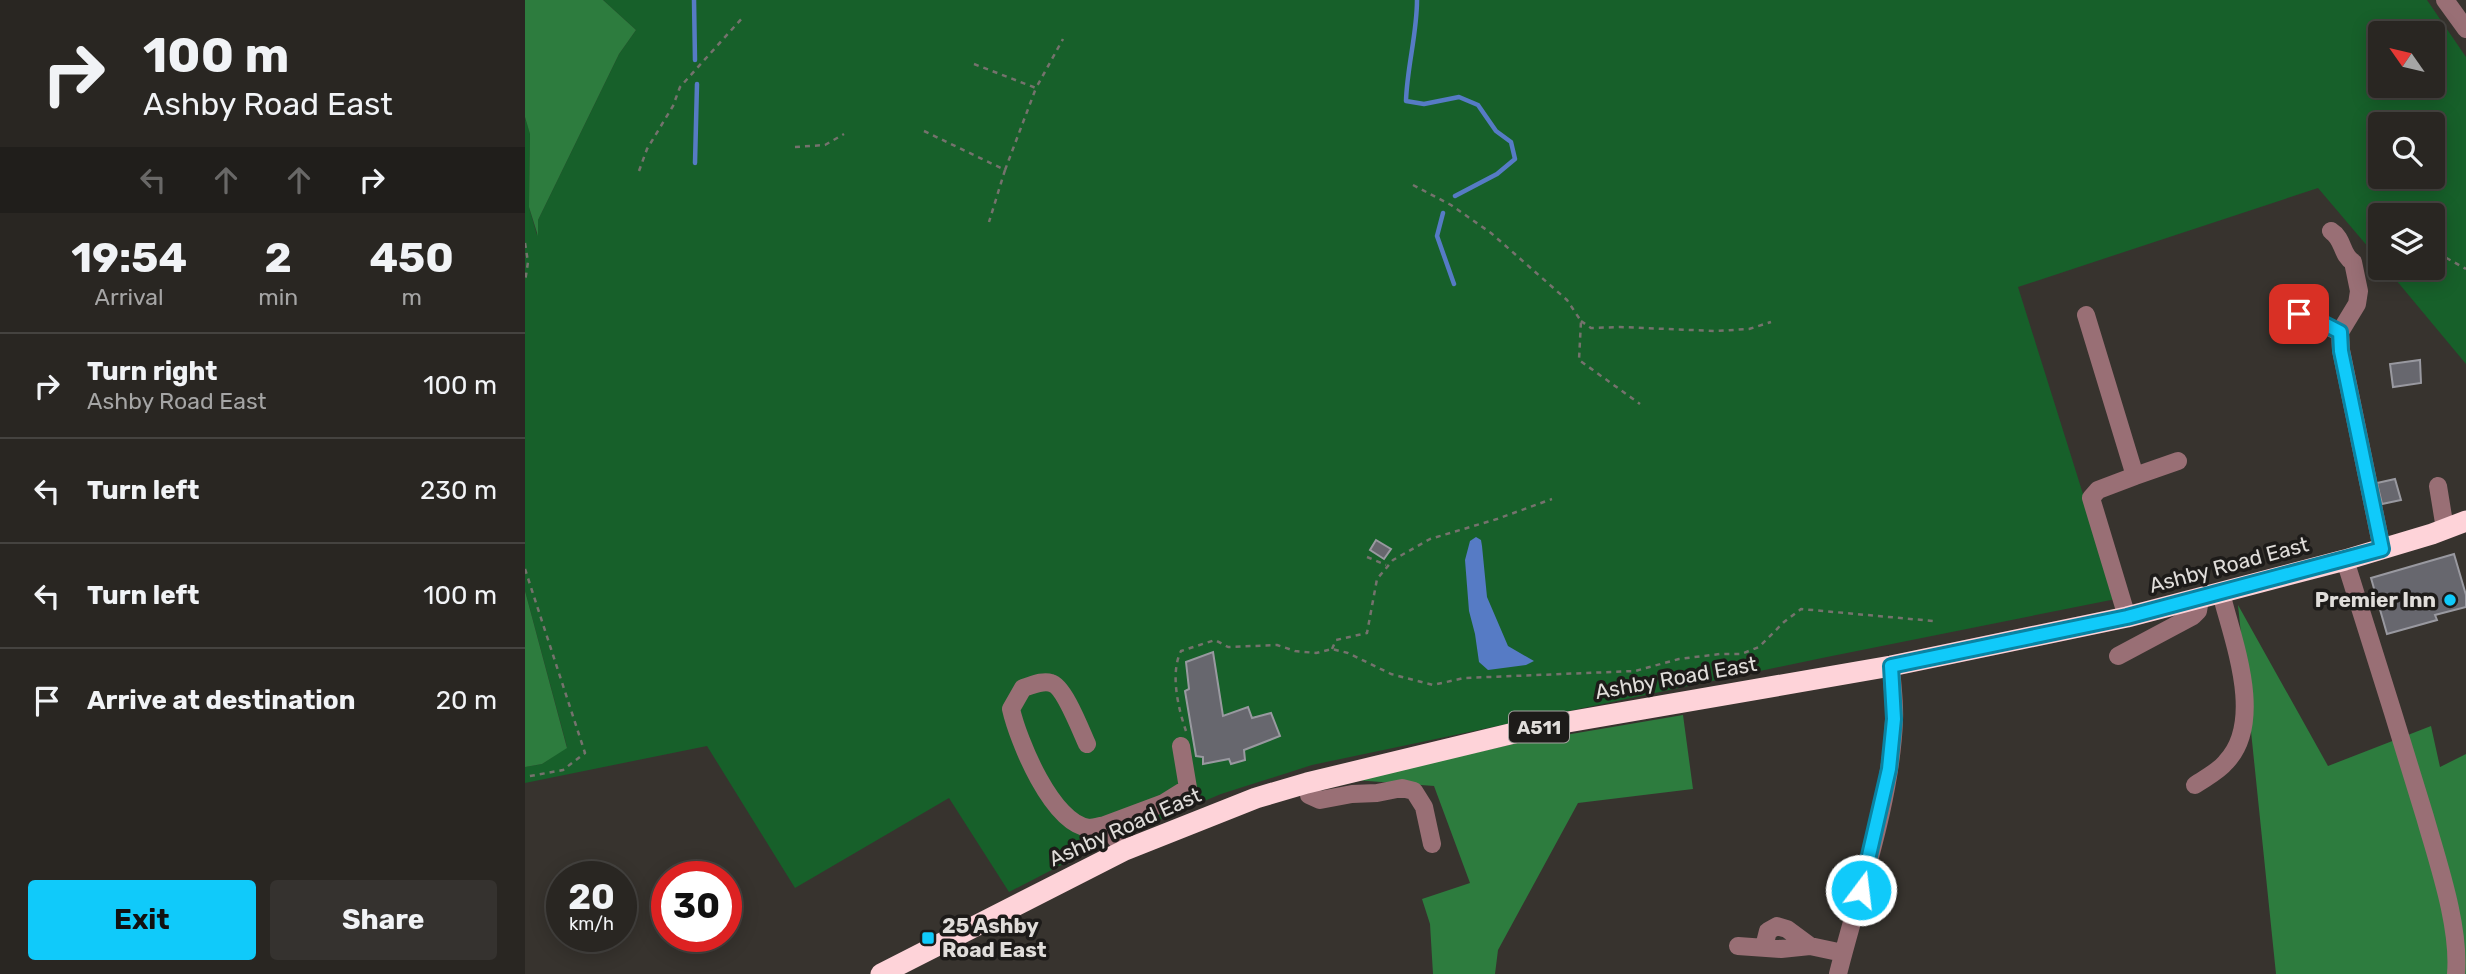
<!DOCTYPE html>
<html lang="en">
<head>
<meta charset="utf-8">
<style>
  body { margin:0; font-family:Rubik,sans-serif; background:#35322f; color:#f1f3f6; height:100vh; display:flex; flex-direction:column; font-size:26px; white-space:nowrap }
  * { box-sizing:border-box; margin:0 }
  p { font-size:23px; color:#a5a5a5 }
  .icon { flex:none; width:38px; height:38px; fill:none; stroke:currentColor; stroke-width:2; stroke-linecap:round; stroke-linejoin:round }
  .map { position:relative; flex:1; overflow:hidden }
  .side { display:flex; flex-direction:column; background:#292622; width:525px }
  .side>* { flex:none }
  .top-card { background:#292622; color:#f1f3f6; overflow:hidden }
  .needle { width:46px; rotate:304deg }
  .controls { position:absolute; left:1843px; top:21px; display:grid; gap:14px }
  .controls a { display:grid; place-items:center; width:77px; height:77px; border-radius:7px; background:#292622; box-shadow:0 4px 18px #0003,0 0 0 2px #454340; font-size:35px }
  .speed { position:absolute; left:21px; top:861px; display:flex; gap:14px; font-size:35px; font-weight:700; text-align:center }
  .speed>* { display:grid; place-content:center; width:91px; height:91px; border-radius:50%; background:#292622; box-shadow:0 4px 18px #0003,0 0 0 2px #454340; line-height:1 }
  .speed small { font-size:18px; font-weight:400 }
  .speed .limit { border:10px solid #d22; background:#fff; color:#111 }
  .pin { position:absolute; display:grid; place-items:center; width:60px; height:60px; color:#fff; margin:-30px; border-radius:14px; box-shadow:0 4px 10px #0006 }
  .me { position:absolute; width:77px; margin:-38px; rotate:15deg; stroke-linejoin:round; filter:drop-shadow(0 0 5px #0008) }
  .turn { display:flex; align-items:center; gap:24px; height:147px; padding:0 28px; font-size:32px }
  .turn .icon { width:91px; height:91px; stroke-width:2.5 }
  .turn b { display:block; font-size:49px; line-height:60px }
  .lanes { display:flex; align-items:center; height:66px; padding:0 28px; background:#0003; justify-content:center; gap:35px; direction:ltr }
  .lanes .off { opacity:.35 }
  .eta { display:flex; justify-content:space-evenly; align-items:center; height:119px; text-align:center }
  .eta b { font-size:42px; font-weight:700; line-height:49px }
  .primary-button { display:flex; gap:14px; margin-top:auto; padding:14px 28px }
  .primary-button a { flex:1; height:80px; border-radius:7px; background:#10cafa; color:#111; font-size:28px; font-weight:700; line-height:80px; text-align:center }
  .primary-button a+a { background:#35322f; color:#f1f3f6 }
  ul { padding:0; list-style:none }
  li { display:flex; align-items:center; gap:21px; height:105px; padding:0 28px; border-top:2px solid #454340 }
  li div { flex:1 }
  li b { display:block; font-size:26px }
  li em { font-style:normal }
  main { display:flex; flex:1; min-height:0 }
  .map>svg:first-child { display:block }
  .green { fill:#17602a; fill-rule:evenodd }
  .forest { fill:#2d7c3e }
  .water { fill:#567bc5 }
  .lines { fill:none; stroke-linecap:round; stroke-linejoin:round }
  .stream { stroke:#567bc5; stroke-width:4.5 }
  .building { fill:#67676e; stroke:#9999a0; stroke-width:2 }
  .path { stroke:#75726d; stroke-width:2.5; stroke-dasharray:5 5; stroke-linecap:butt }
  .minor { stroke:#996f75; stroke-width:18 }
  .highway { stroke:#fed3d9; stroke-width:21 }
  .route-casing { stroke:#0a83a2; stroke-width:18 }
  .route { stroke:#10cafa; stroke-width:12 }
  .poi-dot { fill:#10cafa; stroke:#1d1b19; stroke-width:2.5 }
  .labels { text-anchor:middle; stroke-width:7; stroke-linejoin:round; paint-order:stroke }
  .shield { fill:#1d1b19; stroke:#a6a3a0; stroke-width:2 }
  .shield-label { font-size:19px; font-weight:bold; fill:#e0ddda }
  .street-label { font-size:21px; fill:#e0ddda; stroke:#1d1b19 }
  .poi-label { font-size:21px; font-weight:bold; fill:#e0ddda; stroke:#1d1b19; text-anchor:end }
</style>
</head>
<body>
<main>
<section class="side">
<div class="top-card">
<div class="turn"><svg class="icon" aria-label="right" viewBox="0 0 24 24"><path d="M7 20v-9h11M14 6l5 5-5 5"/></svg><div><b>100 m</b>Ashby Road East</div></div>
<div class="lanes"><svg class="icon off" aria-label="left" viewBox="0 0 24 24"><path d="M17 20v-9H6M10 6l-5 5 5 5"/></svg><svg class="icon off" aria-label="ahead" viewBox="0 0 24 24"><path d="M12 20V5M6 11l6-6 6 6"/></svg><svg class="icon off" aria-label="ahead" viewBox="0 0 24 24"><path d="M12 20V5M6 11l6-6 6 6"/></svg><svg class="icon" aria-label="right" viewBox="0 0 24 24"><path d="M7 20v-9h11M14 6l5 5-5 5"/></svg></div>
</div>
<div class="eta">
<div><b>19:54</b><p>Arrival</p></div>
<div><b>2</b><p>min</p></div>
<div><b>450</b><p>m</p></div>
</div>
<ul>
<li><svg class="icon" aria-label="right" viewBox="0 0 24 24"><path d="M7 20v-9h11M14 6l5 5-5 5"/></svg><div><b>Turn right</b><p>Ashby Road East</p></div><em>100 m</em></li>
<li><svg class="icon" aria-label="left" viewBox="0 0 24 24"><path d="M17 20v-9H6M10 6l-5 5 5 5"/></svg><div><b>Turn left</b></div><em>230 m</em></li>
<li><svg class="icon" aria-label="left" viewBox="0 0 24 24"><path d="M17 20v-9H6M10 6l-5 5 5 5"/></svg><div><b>Turn left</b></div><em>100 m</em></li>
<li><svg class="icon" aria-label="arrive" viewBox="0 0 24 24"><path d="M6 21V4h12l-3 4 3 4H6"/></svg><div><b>Arrive at destination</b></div><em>20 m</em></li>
</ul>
<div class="primary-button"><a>Exit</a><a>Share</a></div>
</section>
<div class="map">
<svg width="1941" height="974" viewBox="0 0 1941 974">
  <rect width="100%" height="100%" fill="#37332e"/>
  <!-- green -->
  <path class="green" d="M78,0H1902L1941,57V364L1861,268H1908V215H1855V261L1793,188L1493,287L1591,599L1297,658L787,765L696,794L575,845L484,892L424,798L270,888L182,746L0,783V767L17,764L42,747L0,591V117L5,134L4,207L12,235L13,220L94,54L111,30ZM1855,33H1908V86H1855ZM1855,124H1908V177H1855Z"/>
  <!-- forest -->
  <path class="forest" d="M0,0H78L111,30L94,54L13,220V236L4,207L5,134L0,117Z
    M0,591L42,748L17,764L0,767Z
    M1713,605L1803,766L1906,726L1915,767L1941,754V974H1751Z
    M1158,715L1168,789L1053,803L973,950L970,974H908L905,924L897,899L945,883L909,786L830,780L993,743Z"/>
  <!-- water -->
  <path class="water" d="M951,537L956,540L957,546L962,597L983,646L1009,661L1001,665L963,670L954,662L950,634L944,611L940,560L945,541Z"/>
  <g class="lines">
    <!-- stream -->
    <path class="stream" d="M169,0L170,60
      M892,0C892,34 882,67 881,101L899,104L934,97L953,105L971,131L986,142L990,159L972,174L930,196
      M170,163L172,84
      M918,213L912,236L929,284"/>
  </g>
  <!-- building -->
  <path class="building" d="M1895,360L1896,383L1868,387L1865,364Z
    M1870,479L1876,500L1857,504L1852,483Z
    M851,540L866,549L859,559L845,550Z
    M1929,554L1941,595V607L1910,615L1912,620L1862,634L1846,578Z
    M688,652L698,716L723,707L727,718L746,713L755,736L719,750L720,760L706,764L704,759L678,764V757L671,756L660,691L664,689L661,662Z"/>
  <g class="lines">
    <!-- path -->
    <path class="path" d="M449,64L511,88L538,39
      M399,131L480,170L464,222
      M270,147L300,145L319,134
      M480,170L511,88
      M114,171L122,149L148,106L155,87L219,16
      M888,185L926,205L966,233L1042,300L1056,321L1054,360L1115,404
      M0,243L3,262L0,282
      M1908,243L1918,256L1941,269
      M1056,321L1066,328L1095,327L1190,331L1224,329L1246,322
      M842,557L861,565
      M0,569L60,753L38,770L0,777
      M807,649L811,640L842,633L852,579L868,560L905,539L972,519L1027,499
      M661,731C653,708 645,673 656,651L690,640L703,647L752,645L770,651L791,653L807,649L823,653L866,674L908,685L939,678L1110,671L1154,659L1195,654H1216L1234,647L1259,622L1276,609L1408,621"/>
    <!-- minor -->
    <path class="minor" d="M1920,0L1941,29
      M1806,231C1819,239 1816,255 1828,262L1834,291L1832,304L1815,332L1816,350L1857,549
      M1561,315L1610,476L1573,490L1566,498L1602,617
      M1754,317C1785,313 1787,321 1815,332
      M1610,476L1653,461
      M1913,486L1920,529
      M1820,560C1847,646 1874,731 1900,817C1913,863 1935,926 1931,974
      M1593,656L1668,616L1673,611L1675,599
      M562,744C556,731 539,686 526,683C517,680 506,686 498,688L486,709C493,740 527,824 564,828C569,828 575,826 580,825L600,850
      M782,783L784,795L795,800L827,794L852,793L877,788L889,791L899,807L907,844
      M1670,785C1680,778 1693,772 1701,762C1740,721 1708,641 1696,593
      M580,825L639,803L663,788L656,746
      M1213,946L1256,949L1285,946L1318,953
      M1239,947L1243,931L1252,926L1262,929L1285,946
      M1313,974C1333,894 1366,803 1369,720C1370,703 1367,684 1366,666"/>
    <!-- highway -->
    <path class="highway" d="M356,974L600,850L731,798L782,783L1014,727L1366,666L1602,617L1820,560L1907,534L1941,521"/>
  </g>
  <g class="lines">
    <!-- route casing -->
    <g class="route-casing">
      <path id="route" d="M1336,890L1364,769L1369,719L1366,666L1602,617L1857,549L1816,351L1815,332L1784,316L1774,314"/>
    </g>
    <!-- route -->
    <use href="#route" class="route"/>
  </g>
  <!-- markers -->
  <g class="poi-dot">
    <circle cx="1925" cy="600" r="7"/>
    <rect x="396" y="931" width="14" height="14" rx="3.5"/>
  </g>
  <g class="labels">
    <!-- shield labels -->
    <rect class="shield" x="984" y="711.5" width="60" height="31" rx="5"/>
    <g class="shield-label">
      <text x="1014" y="734">A511</text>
    </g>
    <!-- street labels -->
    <g class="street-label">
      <text transform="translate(1704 565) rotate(-15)" y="7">Ashby Road East</text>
      <text transform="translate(1151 678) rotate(-10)" y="7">Ashby Road East</text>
      <text transform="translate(600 827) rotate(-24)" y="7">Ashby Road East</text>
    </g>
    <!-- poi labels -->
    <g class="poi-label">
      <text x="1911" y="607">Premier Inn</text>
      <text x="417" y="933" text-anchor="start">25 Ashby<tspan x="417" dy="24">Road East</tspan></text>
    </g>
  </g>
</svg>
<div class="controls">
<a><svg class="needle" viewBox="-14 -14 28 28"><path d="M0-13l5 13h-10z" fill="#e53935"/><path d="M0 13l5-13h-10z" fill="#a5a5a5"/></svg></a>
<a><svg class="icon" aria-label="search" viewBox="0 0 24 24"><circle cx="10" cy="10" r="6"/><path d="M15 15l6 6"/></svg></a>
<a><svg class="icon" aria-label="layers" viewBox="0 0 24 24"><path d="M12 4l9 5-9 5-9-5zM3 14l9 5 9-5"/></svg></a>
</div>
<div class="speed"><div>20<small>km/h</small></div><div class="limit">30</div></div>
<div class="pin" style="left:1774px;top:314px;background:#d93025"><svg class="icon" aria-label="arrive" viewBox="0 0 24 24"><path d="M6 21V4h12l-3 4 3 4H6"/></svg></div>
<svg class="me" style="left:1336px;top:890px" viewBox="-20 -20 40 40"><circle r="17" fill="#10cafa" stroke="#fff" stroke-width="3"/><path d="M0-11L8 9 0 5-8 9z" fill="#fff"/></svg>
</div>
</main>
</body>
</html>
